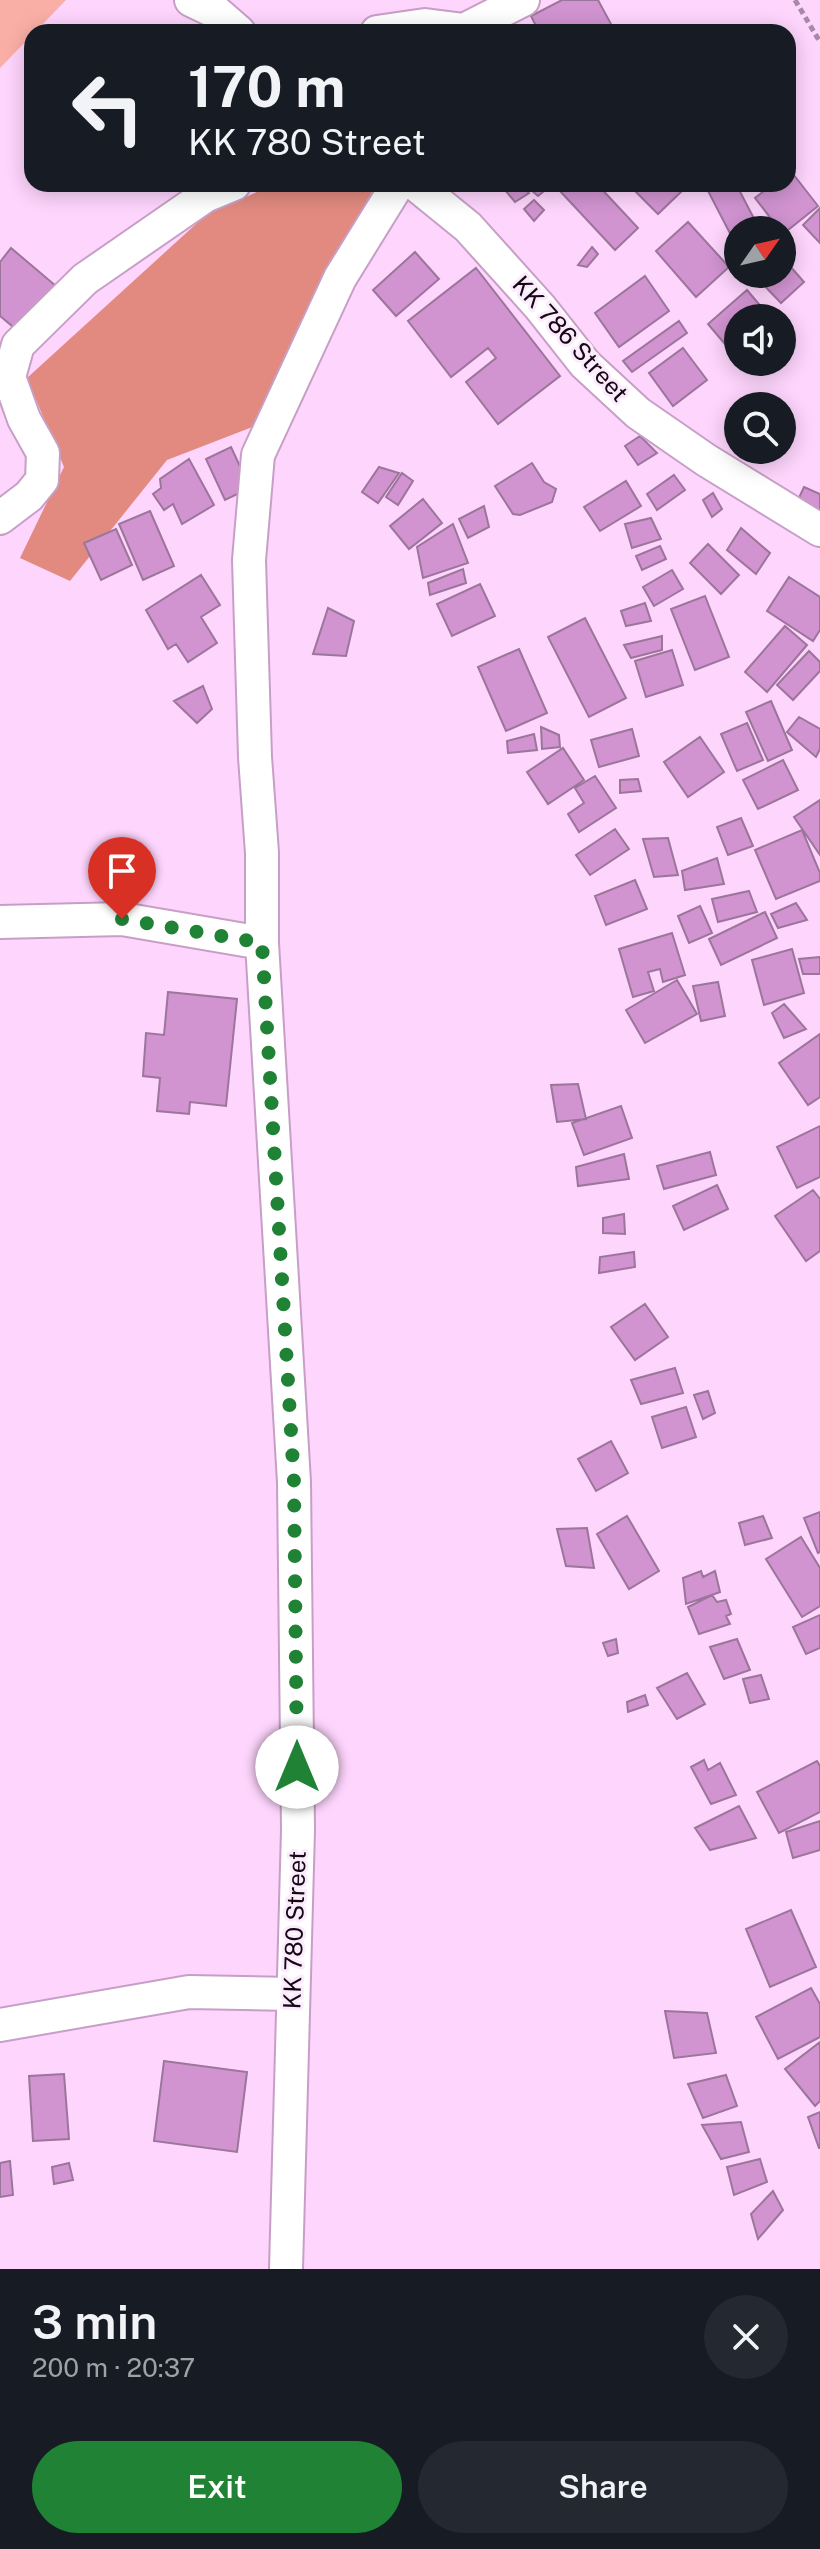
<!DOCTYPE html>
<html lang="en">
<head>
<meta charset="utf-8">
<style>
  body { margin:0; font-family:"Public Sans",sans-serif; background:#242831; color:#f1f3f6; height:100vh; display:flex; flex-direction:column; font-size:30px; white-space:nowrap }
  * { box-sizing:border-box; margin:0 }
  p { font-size:26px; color:#9ea1a6 }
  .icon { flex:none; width:44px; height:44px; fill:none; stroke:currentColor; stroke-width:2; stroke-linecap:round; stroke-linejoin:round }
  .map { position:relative; height:2269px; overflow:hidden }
  .panel { display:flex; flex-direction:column; background:#171b24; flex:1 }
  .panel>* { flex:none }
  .top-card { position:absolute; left:24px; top:24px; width:772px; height:168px; border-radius:24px; box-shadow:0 4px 20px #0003; background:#171b24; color:#f1f3f6; overflow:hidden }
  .needle { width:52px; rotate:56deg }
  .buttons { position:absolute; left:724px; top:216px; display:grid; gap:16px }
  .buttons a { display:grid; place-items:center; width:72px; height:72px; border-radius:50%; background:#171b24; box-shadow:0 4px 20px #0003; font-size:40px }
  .pin { position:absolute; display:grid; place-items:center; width:68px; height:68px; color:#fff; margin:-82px -34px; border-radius:50% 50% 50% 0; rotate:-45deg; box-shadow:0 0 8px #0007 }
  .pin .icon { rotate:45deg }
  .me { position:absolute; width:88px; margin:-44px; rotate:0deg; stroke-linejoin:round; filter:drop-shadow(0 0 6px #0008) }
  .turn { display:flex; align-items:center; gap:28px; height:168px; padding:0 32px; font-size:36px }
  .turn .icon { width:104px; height:104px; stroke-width:2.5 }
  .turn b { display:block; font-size:56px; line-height:68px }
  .round { display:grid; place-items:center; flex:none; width:84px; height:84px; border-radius:42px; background:#242831 }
  .head { display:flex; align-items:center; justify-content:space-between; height:136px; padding:0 32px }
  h1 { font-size:48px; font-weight:600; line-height:60px }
  .action { display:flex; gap:16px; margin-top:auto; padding:16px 32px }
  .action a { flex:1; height:92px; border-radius:48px; background:#1f8235; color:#fff; font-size:32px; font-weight:600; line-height:92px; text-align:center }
  .action a+a { background:#242831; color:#f1f3f6 }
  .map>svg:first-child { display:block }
  .green { fill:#f9afa6 }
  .forest { fill:#e28a80 }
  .building { fill:#d194d1; stroke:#9b759a; stroke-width:2 }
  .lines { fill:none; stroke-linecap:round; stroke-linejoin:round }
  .street-casing { stroke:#c79fc6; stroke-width:36 }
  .path { stroke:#a788a6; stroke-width:5; stroke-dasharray:6 4; stroke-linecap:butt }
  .street { stroke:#fff; stroke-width:32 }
  .route { stroke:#1f8235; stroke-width:14; stroke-dasharray:0 25.2 }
  .labels { text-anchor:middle; stroke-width:6; stroke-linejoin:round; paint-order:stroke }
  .street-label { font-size:24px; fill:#150815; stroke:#fcebfc }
</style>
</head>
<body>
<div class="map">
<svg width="820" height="2269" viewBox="0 0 820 2269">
  <rect width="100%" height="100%" fill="#fed5fd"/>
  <!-- green -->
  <path class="green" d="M0,0H66L35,32H32V35L0,68Z"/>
  <!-- forest -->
  <path class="forest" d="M275,184H376L323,280L255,426L167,460L70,581L20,558L64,467L27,378L207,214Z"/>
  <!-- building -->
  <path class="building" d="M562,0H598L611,24L596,32H539L531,16Z
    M790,170L818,206L783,234L755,198L773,184H788Z
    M512,184H520L529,193L515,202L505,190Z
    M524,184H553L538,196Z
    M568,184H597L638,228L615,250L560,191Z
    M628,184H684L686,187L658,214Z
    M717,184H736L760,230H738V242L735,243L707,189Z
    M534,200L544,210L534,221L524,209Z
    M820,208V243L803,225Z
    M688,222L729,267L696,297L656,251Z
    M592,247L598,254L587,267L578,265Z
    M11,248L56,286L18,331L0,316V262Z
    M415,252L439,279L396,316L373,290Z
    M782,257L804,282L781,303L756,277L759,274H782Z
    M476,268L560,376L498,424L466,382L496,358L488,348L451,377L408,321Z
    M645,276L669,311L619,347L595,313Z
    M747,290L769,316L738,318V343L730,350L708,324Z
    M679,321L687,333L632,372L623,361Z
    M683,348L707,380L673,406L649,373Z
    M640,436L657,453L638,465L625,446Z
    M231,447L250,488L225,500L206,459Z
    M189,459L214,505L182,524L173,504L164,510L153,494L161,488L160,479Z
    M532,463L544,482L556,489L552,502L520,515L513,514L495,486Z
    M379,467L399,473L378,503L362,492Z
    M402,473L413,481L398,505L386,497Z
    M674,475L685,490L657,510L647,494Z
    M626,481L641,506L600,531L584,507Z
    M804,487L820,494V515L796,504Z
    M713,493L722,509L712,517L703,500Z
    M423,499L442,523L409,549L390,526Z
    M484,506L489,527L468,538L459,519Z
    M150,511L174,566L143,580L119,524Z
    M651,518L661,539L632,548L625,524Z
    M453,524L468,563L423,578L417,547Z
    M741,528L770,553L756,574L727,550Z
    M116,529L132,565L101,580L84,543Z
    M708,544L739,575L721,594L690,563Z
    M660,546L666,559L642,570L636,556Z
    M463,569L466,583L430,595L428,583Z
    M672,570L683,589L654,606L643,587Z
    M201,575L220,605L201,617L217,643L188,662L176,644L168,649L146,610Z
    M789,577L820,597V630L813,641L767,611Z
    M480,584L495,616L452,636L437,604Z
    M705,596L729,657L695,670L671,609Z
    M645,603L651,621L626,626L621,611Z
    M328,608L354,621L346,656L313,654Z
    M585,618L626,698L589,717L548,637Z
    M785,626L807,645L767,692L745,672Z
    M662,636V650L631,658L624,645Z
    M519,649L547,713L506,731L478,667Z
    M672,650L683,685L646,697L635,661Z
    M809,651L820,662V671L793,700L777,685Z
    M203,686L212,709L197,723L174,701Z
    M771,701L792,750L768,761L746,712Z
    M799,717L820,729V749L816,757L787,732Z
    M747,723L763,760L737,771L721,734Z
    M541,727L559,735L560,747L542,749Z
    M632,729L639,756L599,767L591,740Z
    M534,734L537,750L508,753L507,741Z
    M700,737L724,772L688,797L664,762Z
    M563,748L584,780L548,804L527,772Z
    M783,760L798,790L758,809L743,780Z
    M595,776L616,808L579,832L568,814L584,803L575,788Z
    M638,779L641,791L620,793V780Z
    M820,800V855L794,817Z
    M741,818L753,846L728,855L717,827Z
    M615,829L629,849L590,875L576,855Z
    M802,830L820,873V881L776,899L755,850Z
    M668,838L678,875L654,877L643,839Z
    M717,858L724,884L685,890L682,871Z
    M635,880L647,909L606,925L595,896Z
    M749,891L757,912L718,922L712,899Z
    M796,903L807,920L778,928L771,914Z
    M700,906L712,933L689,943L678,916Z
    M765,912L777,938L721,965L709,939Z
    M672,933L685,975L663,982L660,969L648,972L654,991L633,997L619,949Z
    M792,949L804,993L764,1005L752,960Z
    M820,957V974H803L799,959Z
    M677,980L697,1014L645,1043L626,1010Z
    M718,982L725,1016L701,1021L693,986Z
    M168,992L237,999L226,1106L190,1102L189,1114L157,1111L160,1078L143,1076L146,1033L164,1035Z
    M784,1004L806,1029L784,1038L772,1013Z
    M820,1034V1097L808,1105L779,1063Z
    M578,1084L586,1119L557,1122L551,1085Z
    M621,1106L632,1138L584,1155L572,1123Z
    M820,1126V1177L797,1188L777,1147Z
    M710,1152L716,1175L664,1189L657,1166Z
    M624,1154L629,1179L578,1186L576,1167Z
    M717,1185L728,1209L684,1230L673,1206Z
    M813,1190L820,1199V1251L806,1261L775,1216Z
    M624,1214L625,1234L603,1233V1218Z
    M634,1252L635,1267L599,1273L600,1257Z
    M645,1304L668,1337L635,1360L611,1327Z
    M675,1368L683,1393L641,1404L631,1380Z
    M708,1391L715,1413L703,1419L694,1395Z
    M686,1407L696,1437L662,1448L652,1417Z
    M611,1441L628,1473L596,1491L578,1459Z
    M820,1512V1552L818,1553L804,1518Z
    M627,1516L659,1571L629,1589L597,1534Z
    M763,1516L772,1538L745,1545L739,1523Z
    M587,1528L594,1568L566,1566L557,1529Z
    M801,1537L820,1568V1606L802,1617L766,1559Z
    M701,1571L703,1577L715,1571L720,1592L686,1604L683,1578Z
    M712,1595L717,1602L726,1600L731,1614L726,1616L730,1624L699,1634L688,1607Z
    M820,1615V1648L806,1654L793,1627Z
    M616,1639L618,1653L608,1656L603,1643Z
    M737,1639L750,1670L724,1679L710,1647Z
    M687,1673L705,1704L677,1719L657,1688Z
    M761,1675L769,1699L750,1703L743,1679Z
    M645,1695L648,1705L628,1712L627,1702Z
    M704,1760L708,1770L720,1763L736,1795L711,1804L691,1767Z
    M817,1761L820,1766V1812L779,1833L757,1792Z
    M739,1806L756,1838L710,1850L695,1828Z
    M820,1821V1850L793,1858L786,1832Z
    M791,1910L816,1967L770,1987L746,1929Z
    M811,1988L820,2004V2037L778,2059L756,2017Z
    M665,2011L707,2013L716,2053L674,2058Z
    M820,2042V2101L815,2106L785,2069Z
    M164,2061L247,2072L237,2152L154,2141Z
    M64,2074L69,2139L33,2141L29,2076Z
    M726,2075L737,2106L703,2118L688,2084Z
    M820,2112V2148H819L808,2117Z
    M741,2122L749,2152L721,2159L702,2125Z
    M760,2159L767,2182L734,2195L727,2167Z
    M10,2161L13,2195L0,2197V2163Z
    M69,2163L73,2180L54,2184L52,2167Z
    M773,2191L783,2210L758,2239L751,2214Z"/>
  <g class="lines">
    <!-- street casing -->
    <g class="street-casing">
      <path id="street" d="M191,0L216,12L239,32
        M377,32L425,25L464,30L523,0
        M415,184L468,227L540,307L585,364L638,413L706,460L820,530
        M0,518L29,496L42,480L43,453L24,419L9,377L18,345L85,279L205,196L234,184
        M0,922L122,919L262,943L294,1482L298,1830L286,2269
        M262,943V853L255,757L249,560L258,455L340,278L398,184
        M0,2025L189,1992L293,1994"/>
    </g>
    <!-- path -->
    <path class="path" d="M795,0L820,42"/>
    <!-- street -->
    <use href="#street" class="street"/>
  </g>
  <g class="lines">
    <!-- route -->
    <path class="route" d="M122,919L262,943L294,1482L297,1767"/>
  </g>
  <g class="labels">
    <!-- street labels -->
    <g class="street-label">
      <text transform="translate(570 339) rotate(48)" y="8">KK 786 Street</text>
      <text transform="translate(295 1930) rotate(-88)" y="8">KK 780 Street</text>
    </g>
  </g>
</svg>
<div class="buttons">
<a><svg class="needle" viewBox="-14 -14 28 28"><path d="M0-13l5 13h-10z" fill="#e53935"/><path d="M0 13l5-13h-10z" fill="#9ea1a6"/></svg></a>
<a><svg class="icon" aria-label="sound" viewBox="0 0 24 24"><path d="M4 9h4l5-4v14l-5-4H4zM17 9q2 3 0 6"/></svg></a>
<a><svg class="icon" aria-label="search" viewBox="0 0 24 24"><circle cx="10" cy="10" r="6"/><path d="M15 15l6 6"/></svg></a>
</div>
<div class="pin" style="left:122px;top:919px;background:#d93025"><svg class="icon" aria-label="arrive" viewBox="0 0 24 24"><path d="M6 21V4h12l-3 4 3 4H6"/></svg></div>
<svg class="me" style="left:297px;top:1767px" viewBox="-20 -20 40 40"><circle r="19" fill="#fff"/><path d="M0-13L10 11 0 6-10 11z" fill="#1f8235"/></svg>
<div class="top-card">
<div class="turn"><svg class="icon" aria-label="left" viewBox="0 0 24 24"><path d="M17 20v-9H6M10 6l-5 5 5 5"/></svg><div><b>170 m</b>KK 780 Street</div></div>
</div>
</div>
<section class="panel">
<div class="head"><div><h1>3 min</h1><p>200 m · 20:37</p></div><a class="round"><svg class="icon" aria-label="close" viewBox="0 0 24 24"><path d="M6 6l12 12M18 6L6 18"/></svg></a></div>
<div class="action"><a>Exit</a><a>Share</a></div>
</section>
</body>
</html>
